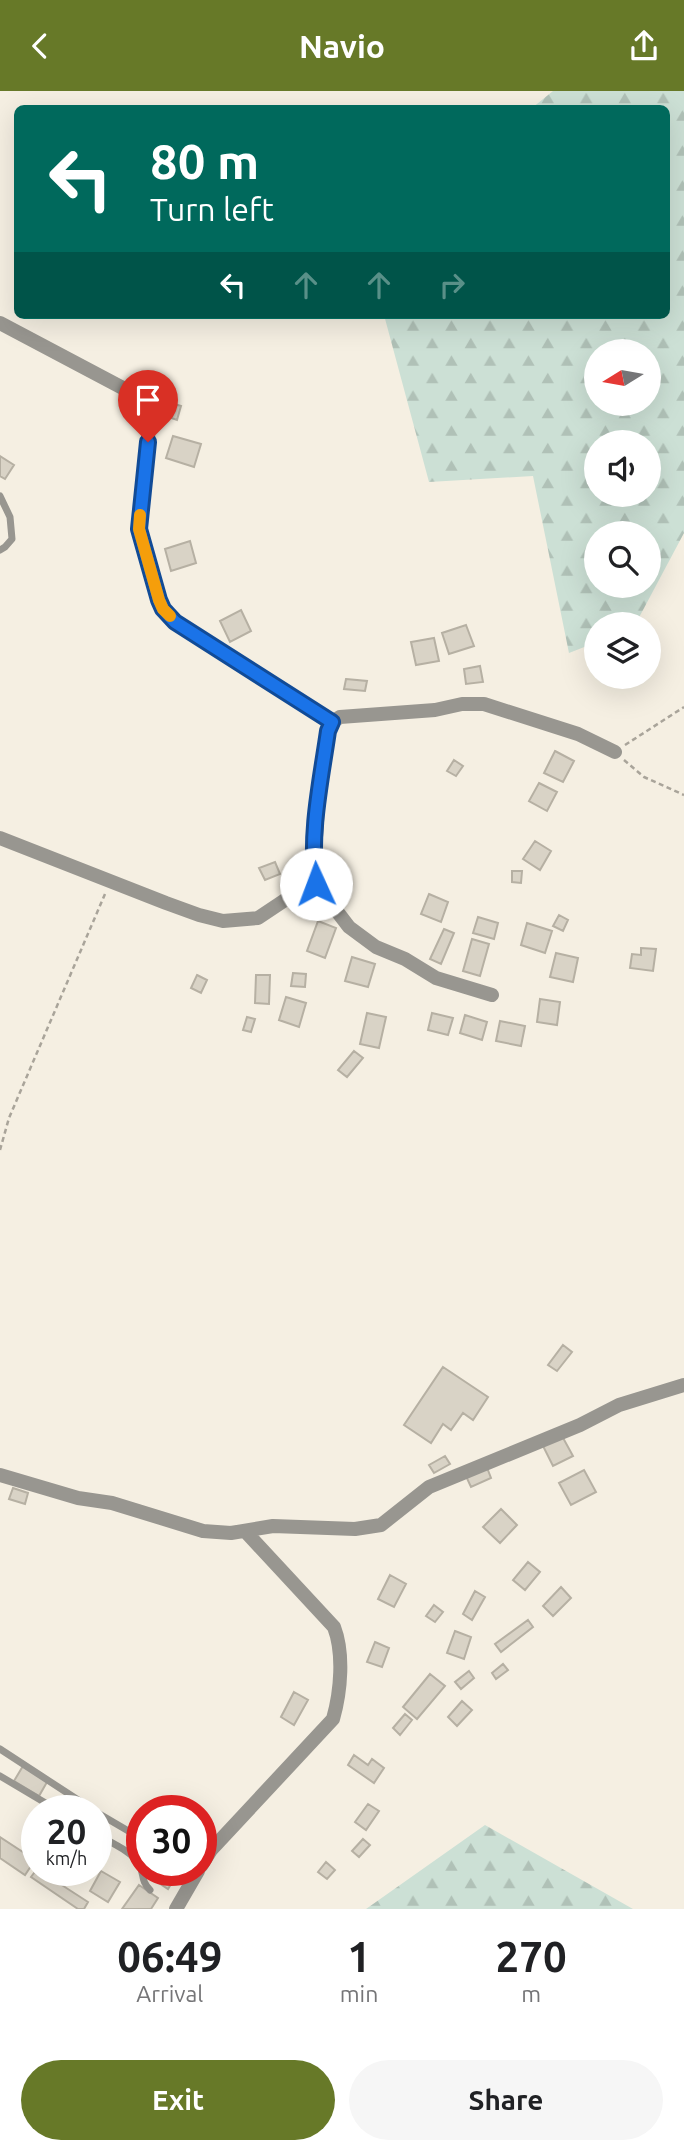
<!DOCTYPE html>
<html lang="en">
<head>
<meta charset="utf-8">
<style>
  body { margin:0; font-family:Ubuntu,sans-serif; background:#f6f6f6; color:#202124; height:100vh; display:flex; flex-direction:column; font-size:26px; white-space:nowrap }
  * { box-sizing:border-box; margin:0 }
  p { font-size:23px; color:#757577 }
  .icon { flex:none; width:38px; height:38px; fill:none; stroke:currentColor; stroke-width:2; stroke-linecap:round; stroke-linejoin:round }
  .map { position:relative; height:1818px; overflow:hidden }
  .panel { display:flex; flex-direction:column; background:#fff; flex:1 }
  .panel>* { flex:none }
  .top-card { position:absolute; left:14px; top:14px; width:656px; height:214px; border-radius:10px; box-shadow:0 7px 28px #0002; background:#00695c; color:#fff; overflow:hidden }
  .needle { width:46px; rotate:259deg }
  .controls { position:absolute; left:584px; top:248px; display:grid; gap:14px }
  .controls a { display:grid; place-items:center; width:77px; height:77px; border-radius:50%; background:#fff; box-shadow:0 7px 28px #0002; font-size:35px }
  .speed { position:absolute; left:21px; top:1704px; display:flex; gap:14px; font-size:35px; font-weight:700; text-align:center }
  .speed>* { display:grid; place-content:center; width:91px; height:91px; border-radius:50%; background:#fff; box-shadow:0 7px 28px #0002; line-height:1 }
  .speed small { font-size:18px; font-weight:400 }
  .speed .limit { border:10px solid #d22; background:#fff; color:#111 }
  .pin { position:absolute; display:grid; place-items:center; width:60px; height:60px; color:#fff; margin:-72px -30px; border-radius:50% 50% 50% 0; rotate:-45deg; box-shadow:0 0 7px #0007 }
  .pin .icon { rotate:45deg }
  .me { position:absolute; width:77px; margin:-38px; rotate:358deg; stroke-linejoin:round; filter:drop-shadow(0 0 5px #0008) }
  .turn { display:flex; align-items:center; gap:24px; height:147px; padding:0 21px; font-size:32px }
  .turn .icon { width:91px; height:91px; stroke-width:2.5 }
  .turn b { display:block; font-size:49px; line-height:60px }
  .lanes { display:flex; align-items:center; height:66px; padding:0 21px; background:#0003; justify-content:center; gap:35px; direction:ltr }
  .lanes .off { opacity:.35 }
  .eta { display:flex; justify-content:space-evenly; align-items:center; height:119px; text-align:center }
  .eta b { font-size:42px; font-weight:700; line-height:49px }
  .primary-button { display:flex; gap:14px; margin-top:auto; padding:14px 21px }
  .primary-button a { flex:1; height:80px; border-radius:42px; background:#677928; color:#fff; font-size:28px; font-weight:700; line-height:80px; text-align:center }
  .primary-button a+a { background:#f6f6f6; color:#202124 }
  header { display:flex; justify-content:space-between; align-items:center; height:91px; padding:0 21px; background:#677928; color:#fff; font-size:32px; font-weight:700 }
  .map>svg:first-child { display:block }
  .forest { fill:url(#forest-firs); fill-rule:evenodd }
  .building { fill:#d9d3c6; stroke:#b6b0a3; stroke-width:2 }
  .lines { fill:none; stroke-linecap:round; stroke-linejoin:round }
  .path { stroke:#a9a49a; stroke-width:2.5; stroke-dasharray:5 3.5; stroke-linecap:butt }
  .service { stroke:#989690; stroke-width:7 }
  .minor { stroke:#989690; stroke-width:14 }
  .route-casing { stroke:#114b97; stroke-width:18 }
  .route { stroke:#1a73e8; stroke-width:12 }
  .slow { stroke:#f59e0b; stroke-width:12 }
</style>
</head>
<body>
<header><svg class="icon" aria-label="back" viewBox="0 0 24 24"><path d="M15 5l-7 7 7 7"/></svg>Navio<svg class="icon" aria-label="share" viewBox="0 0 24 24"><path d="M12 15V3M7 8l5-5 5 5M5 13v7h14v-7"/></svg></header>
<div class="map">
<svg width="684" height="1818" viewBox="0 0 684 1818">
  <defs>
    <pattern id="forest-firs" width="22" height="20" patternUnits="userSpaceOnUse" patternTransform="scale(1.75)"><rect width="22" height="20" fill="#cce0d5"/><path d="M5 1l3.5 6h-7zM16 11l3.5 6h-7z" fill="#b0c1b7"/></pattern>
  </defs>
  <rect width="100%" height="100%" fill="#f5efe2"/>
  <!-- forest -->
  <path class="forest" d="M553,0H684V442L635,534H597V551L569,562L533,385L429,391L384,224H667V18L532,17ZM597,261H649V313H597ZM597,352H649V404H597ZM597,443H649V495H597Z
    M485,1734L633,1818H366Z"/>
  <!-- building -->
  <path class="building" d="M161,309L181,315L177,329L157,322Z
    M173,345L201,353L194,376L166,367Z
    M0,365L14,374L5,388L0,385Z
    M190,450L196,472L171,480L165,458Z
    M241,519L251,540L230,551L220,530Z
    M466,534L474,555L449,563L442,542Z
    M434,547L439,570L416,574L411,551Z
    M480,575L483,591L466,593L464,578Z
    M346,588L367,590L365,600L344,598Z
    M555,660L574,670L563,691L544,682Z
    M454,669L463,675L456,685L447,680Z
    M539,692L557,701L547,720L529,710Z
    M535,750L551,760L540,779L523,768Z
    M275,771L280,783L265,789L259,777Z
    M512,780H522L521,792L512,791Z
    M429,803L448,811L441,831L421,823Z
    M559,824L568,829L563,840L553,835Z
    M478,826L498,832L494,848L473,842Z
    M318,830L336,837L325,867L307,860Z
    M527,832L552,840L545,862L521,854Z
    M444,838L454,842L441,873L430,868Z
    M472,848L489,853L480,885L463,880Z
    M641,857L656,858L653,880L630,877L632,863L641,864Z
    M556,862L578,867L573,891L550,886Z
    M352,866L375,873L368,896L345,890Z
    M293,882L306,883L305,896L291,895Z
    M197,884L207,889L201,902L191,897Z
    M256,884H270L269,913L255,912Z
    M286,906L306,912L299,936L279,929Z
    M540,908L560,911L557,934L537,931Z
    M367,922L386,926L379,957L360,953Z
    M432,922L453,927L448,944L428,939Z
    M465,924L487,931L482,949L460,942Z
    M247,926L255,928L251,941L243,939Z
    M500,930L525,935L521,955L496,950Z
    M354,960L363,967L347,986L338,979Z
    M563,1254L572,1261L557,1280L548,1274Z
    M443,1276L488,1306L473,1329L463,1322L451,1339L443,1333L431,1352L404,1334Z
    M562,1345L573,1365L553,1375L543,1355Z
    M445,1365L450,1373L434,1382L429,1374Z
    M486,1374L491,1387L471,1396L465,1383Z
    M584,1379L596,1401L571,1414L559,1392Z
    M13,1397L28,1402L25,1413L9,1408Z
    M501,1418L517,1434L500,1452L483,1436Z
    M528,1471L540,1481L525,1499L513,1489Z
    M390,1484L406,1493L394,1516L378,1508Z
    M561,1496L571,1507L553,1525L543,1515Z
    M475,1500L485,1506L472,1529L463,1523Z
    M434,1514L443,1521L435,1531L426,1525Z
    M528,1529L533,1536L501,1561L495,1553Z
    M455,1540L471,1546L464,1568L447,1562Z
    M375,1551L389,1557L382,1576L367,1571Z
    M503,1573L508,1579L496,1588L492,1582Z
    M469,1580L474,1587L461,1598L455,1591Z
    M430,1583L445,1595L417,1628L403,1616Z
    M294,1601L308,1609L294,1634L281,1626Z
    M462,1610L472,1619L457,1635L448,1626Z
    M405,1623L412,1629L400,1644L393,1637Z
    M354,1664L368,1674L372,1668L384,1677L374,1692L348,1674Z
    M23,1675L47,1691L39,1705L14,1690Z
    M368,1713L379,1720L366,1739L355,1731Z
    M0,1746L35,1769L25,1784L0,1767Z
    M363,1748L370,1754L359,1766L352,1760Z
    M326,1771L335,1779L327,1788L318,1781Z
    M37,1778L88,1811L84,1818H78L31,1786Z
    M101,1780L120,1791L108,1811L90,1800Z
    M146,1780H179L168,1798L144,1782Z
    M139,1794L158,1807L151,1818H122Z"/>
  <g class="lines">
    <!-- path -->
    <path class="path" d="M625,654L684,616
      M624,669L644,686L684,704
      M0,1059L9,1027L105,803"/>
    <!-- service -->
    <path class="service" d="M0,405L10,426L12,448L5,456L0,459
      M0,1658L95,1720
      M0,1685L59,1720
      M96,1721L142,1748
      M96,1743C109,1751 132,1760 139,1773C145,1784 140,1789 150,1799"/>
    <!-- minor -->
    <path class="minor" d="M0,232L136,304L150,326L139,438L159,509L163,518L175,531L332,631
      M0,747L166,812L199,824L223,830L258,827L294,803L316,793
      M492,904L436,887L405,868L376,856L349,836L316,793L314,778L318,715L328,640L332,631L340,626L435,619L462,613H484L578,643L615,661
      M0,1384L78,1407L112,1412L203,1440L231,1442L273,1435L355,1438L381,1434L429,1396L580,1334L619,1314L684,1294
      M201,1775L211,1759L333,1628C341,1600 344,1562 334,1536L245,1440
      M176,1818L198,1780"/>
  </g>
  <g class="lines">
    <!-- route casing -->
    <g class="route-casing">
      <path id="route" d="M148,351L139,438L159,509L163,518L175,531L332,631L328,640C321,689 309,743 316,793"/>
    </g>
    <!-- route -->
    <use href="#route" class="route"/>
    <!-- slow -->
    <path class="slow" d="M140,424L139,438L159,509L163,518L170,525"/>
  </g>
</svg>
<div class="controls">
<a><svg class="needle" viewBox="-14 -14 28 28"><path d="M0-13l5 13h-10z" fill="#e53935"/><path d="M0 13l5-13h-10z" fill="#757577"/></svg></a>
<a><svg class="icon" aria-label="sound" viewBox="0 0 24 24"><path d="M4 9h4l5-4v14l-5-4H4zM17 9q2 3 0 6"/></svg></a>
<a><svg class="icon" aria-label="search" viewBox="0 0 24 24"><circle cx="10" cy="10" r="6"/><path d="M15 15l6 6"/></svg></a>
<a><svg class="icon" aria-label="layers" viewBox="0 0 24 24"><path d="M12 4l9 5-9 5-9-5zM3 14l9 5 9-5"/></svg></a>
</div>
<div class="speed"><div>20<small>km/h</small></div><div class="limit">30</div></div>
<div class="pin" style="left:148px;top:351px;background:#d93025"><svg class="icon" aria-label="arrive" viewBox="0 0 24 24"><path d="M6 21V4h12l-3 4 3 4H6"/></svg></div>
<svg class="me" style="left:316px;top:793px" viewBox="-20 -20 40 40"><circle r="19" fill="#fff"/><path d="M0-13L10 11 0 6-10 11z" fill="#1a73e8"/></svg>
<div class="top-card">
<div class="turn"><svg class="icon" aria-label="left" viewBox="0 0 24 24"><path d="M17 20v-9H6M10 6l-5 5 5 5"/></svg><div><b>80 m</b>Turn left</div></div>
<div class="lanes"><svg class="icon" aria-label="left" viewBox="0 0 24 24"><path d="M17 20v-9H6M10 6l-5 5 5 5"/></svg><svg class="icon off" aria-label="ahead" viewBox="0 0 24 24"><path d="M12 20V5M6 11l6-6 6 6"/></svg><svg class="icon off" aria-label="ahead" viewBox="0 0 24 24"><path d="M12 20V5M6 11l6-6 6 6"/></svg><svg class="icon off" aria-label="right" viewBox="0 0 24 24"><path d="M7 20v-9h11M14 6l5 5-5 5"/></svg></div>
</div>
</div>
<section class="panel">
<div class="eta">
<div><b>06:49</b><p>Arrival</p></div>
<div><b>1</b><p>min</p></div>
<div><b>270</b><p>m</p></div>
</div>
<div class="primary-button"><a>Exit</a><a>Share</a></div>
</section>
</body>
</html>
